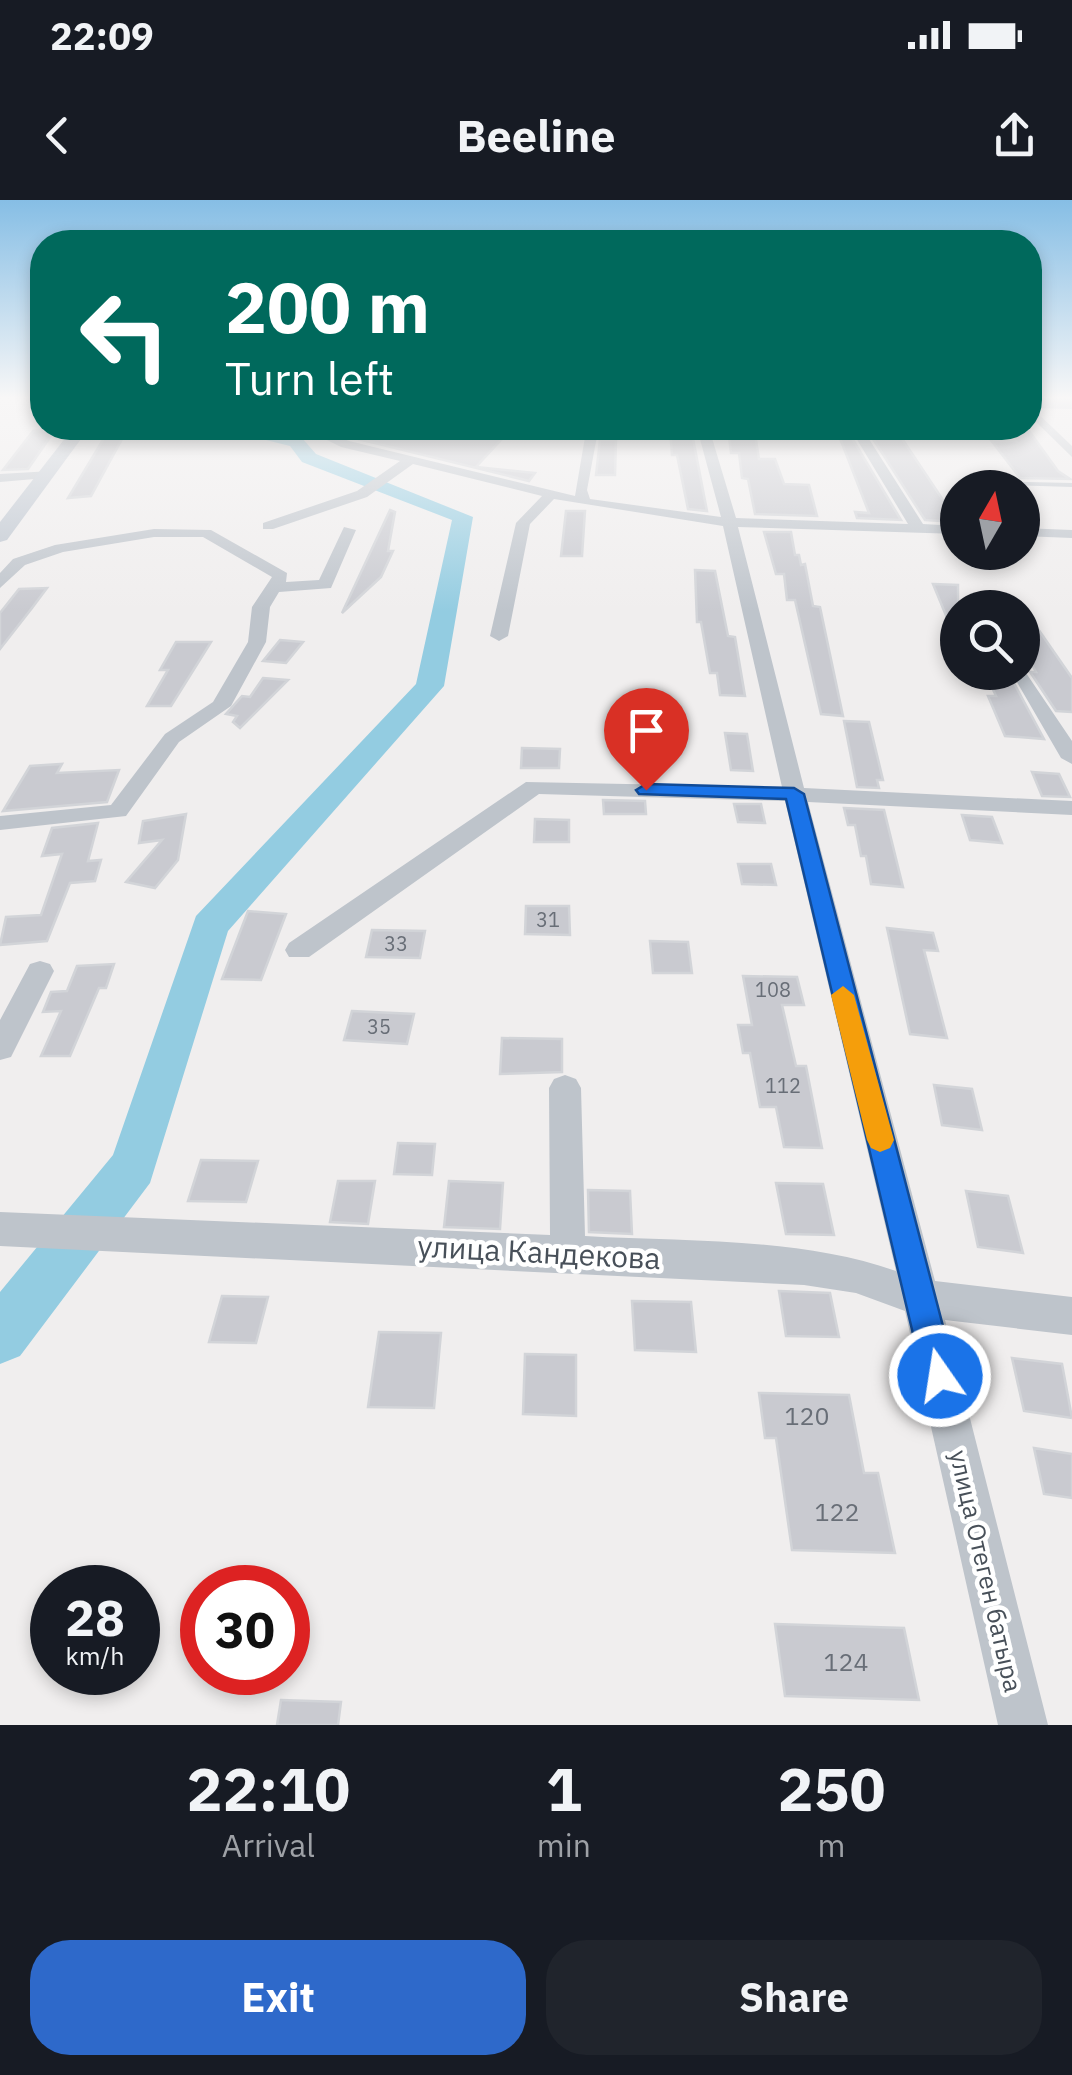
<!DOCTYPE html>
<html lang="en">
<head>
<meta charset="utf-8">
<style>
  body { margin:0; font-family:"IBM Plex Sans",sans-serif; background:#20242c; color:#f1f3f6; height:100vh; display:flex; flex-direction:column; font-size:38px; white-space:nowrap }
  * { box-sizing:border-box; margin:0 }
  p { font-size:32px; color:#9ea1a6 }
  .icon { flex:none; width:55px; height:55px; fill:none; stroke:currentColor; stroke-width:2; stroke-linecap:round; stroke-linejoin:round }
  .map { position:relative; height:1525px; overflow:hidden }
  .drawer { display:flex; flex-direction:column; background:#171b24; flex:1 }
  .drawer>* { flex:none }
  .hud { position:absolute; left:30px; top:30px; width:1012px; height:210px; border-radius:40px; box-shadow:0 5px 15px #0003; background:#00695c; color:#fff; overflow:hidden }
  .needle { width:65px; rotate:9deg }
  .tools { position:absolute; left:940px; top:270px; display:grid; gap:20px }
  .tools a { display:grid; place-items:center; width:100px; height:100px; border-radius:50%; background:#171b24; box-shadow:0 5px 15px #0003; font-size:50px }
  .speed { position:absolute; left:30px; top:1365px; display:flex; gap:20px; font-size:50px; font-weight:700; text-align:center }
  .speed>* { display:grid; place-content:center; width:130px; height:130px; border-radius:50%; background:#171b24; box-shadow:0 5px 15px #0003; line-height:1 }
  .speed small { font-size:25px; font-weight:400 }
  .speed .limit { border:15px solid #d22; background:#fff; color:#111 }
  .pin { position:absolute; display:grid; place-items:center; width:85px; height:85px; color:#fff; margin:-102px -42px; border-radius:50% 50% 50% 0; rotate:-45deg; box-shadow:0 0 10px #0007 }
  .pin .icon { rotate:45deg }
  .me { position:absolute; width:110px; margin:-55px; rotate:347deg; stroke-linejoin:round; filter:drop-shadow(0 0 8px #0008) }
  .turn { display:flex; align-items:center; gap:35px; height:210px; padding:0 30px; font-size:45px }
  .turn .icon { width:130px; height:130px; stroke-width:2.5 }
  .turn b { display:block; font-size:70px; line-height:85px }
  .eta { display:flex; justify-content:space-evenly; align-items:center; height:170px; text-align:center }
  .eta b { font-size:60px; font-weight:700; line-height:70px }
  .primary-button { display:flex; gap:20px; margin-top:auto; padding:20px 30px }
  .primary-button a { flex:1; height:115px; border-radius:40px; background:#2e69ca; color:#fff; font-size:40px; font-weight:700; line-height:115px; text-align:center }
  .primary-button a+a { background:#20242c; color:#f1f3f6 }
  .status { display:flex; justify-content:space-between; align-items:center; height:70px; padding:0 50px; background:#171b24; direction:ltr }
  .status svg { height:28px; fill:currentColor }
  header { display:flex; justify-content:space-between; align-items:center; height:130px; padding:0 30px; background:#171b24; font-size:45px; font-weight:700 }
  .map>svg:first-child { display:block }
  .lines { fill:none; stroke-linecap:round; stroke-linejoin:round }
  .river { fill:#93cce1; fill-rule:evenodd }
  .building { fill:#c9cad0; stroke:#d2d4d8; stroke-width:2.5 }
  .lane { fill:#bec4cb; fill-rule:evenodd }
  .street { fill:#bec4cb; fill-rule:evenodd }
  .secondary { fill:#bdc5cf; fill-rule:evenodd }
  .primary { fill:#b0bcc9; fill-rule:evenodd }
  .route { fill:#1a73e8; stroke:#114b97; stroke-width:2.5 }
  .slow { fill:#f59e0b }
  .labels { text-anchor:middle; stroke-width:9; stroke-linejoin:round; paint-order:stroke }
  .number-label { font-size:20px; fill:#686e77 }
  .near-number-label { font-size:25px; fill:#686e77 }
  .street-label { font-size:25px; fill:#485059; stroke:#fff }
  .near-street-label { font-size:30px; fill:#485059; stroke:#fff }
</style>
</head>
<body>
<div class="status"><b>22:09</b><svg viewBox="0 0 49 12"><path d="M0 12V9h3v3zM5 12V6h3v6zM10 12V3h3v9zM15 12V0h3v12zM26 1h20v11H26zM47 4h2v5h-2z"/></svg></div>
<header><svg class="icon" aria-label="back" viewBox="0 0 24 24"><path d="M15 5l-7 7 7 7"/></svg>Beeline<svg class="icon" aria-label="share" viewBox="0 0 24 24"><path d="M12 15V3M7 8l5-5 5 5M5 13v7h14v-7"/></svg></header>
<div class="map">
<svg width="1072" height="1525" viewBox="0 0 1072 1525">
  <rect width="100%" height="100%" fill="#f0eeee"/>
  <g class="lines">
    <!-- river -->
    <path class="river" d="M270,228H287L283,234L302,238L316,254L473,317L444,486L228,731L150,983L20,1156L0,1164V1092L113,955L196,716L416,484L452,320L302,262L290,246L266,240L263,236Z"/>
  </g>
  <!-- building -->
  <path class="building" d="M110,228H128L91,296L68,298Z
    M344,228H512L476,267L535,273L529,281L350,237L343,235Z
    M670,228H691L707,311L688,309L677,255H672Z
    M728,228H754L759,259H775L784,284L809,285L817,316L755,314L748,279L742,278L739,253H731Z
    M836,228H846L901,320L857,318L855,312L869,313Z
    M866,228H888L892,234H899L953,315H958V322L925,320Z
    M1007,228H1027L1058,271L1070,279L1020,278L991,240L1016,241Z
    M55,230L28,269L3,270L33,231Z
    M600,240H616L615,275H596Z
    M390,310L395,312L388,351H393L381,377L342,413Z
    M566,311H585L582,356H561Z
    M764,332H791L795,355H799L801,365L805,364L813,406L820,407L843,516L821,514L795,400H787L784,374H776Z
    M695,370L715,371L728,436L735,437L745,496L720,495L717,473H710L701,422H697Z
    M933,384L958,385V441L957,442Z
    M47,388L32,408L0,449V413L19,389Z
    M1022,425L1036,426L1072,478V512L1056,511L1030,472H1036L1022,447Z
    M280,440L303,442L286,463L263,461Z
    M176,442H211L171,506H147L168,470H160Z
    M985,472H1008L1044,539L1005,536L988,496H996Z
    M263,478L288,480L240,528L233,522L237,516L226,514L242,496L250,497Z
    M844,521L869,522L883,580H877L879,588L857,587Z
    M725,533L747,534L753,571L731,570Z
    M522,548L560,549L559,568H521Z
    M62,564L57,573L119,570L107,602L3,611L30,566Z
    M1032,572L1059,574L1070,597L1042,596Z
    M603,600L645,601L646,614H604Z
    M734,604H761L765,623L738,622Z
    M844,608L884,610L903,687L871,684L866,656H861L855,625H848Z
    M186,614L178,660L155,688L126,682L162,640L139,643L143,621Z
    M962,615L992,617L1002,643L970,640Z
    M535,619L569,620V642H534Z
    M98,623L88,661L101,660L95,681L70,683L47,741L0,745L6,717L41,715L62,654L42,656L52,628Z
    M738,664H771L776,685L742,684Z
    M526,706H569L570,735L525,734Z
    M248,711L286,714L261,780L222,779Z
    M887,728L933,733L938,751L924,750L947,838L910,834Z
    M372,730L425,731L420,758L366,757Z
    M650,741L688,742L692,773H653Z
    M114,764L106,788H99L70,856H41L61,811L43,812L51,792L67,791L77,766Z
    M743,776L797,777L804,805H782L796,866H806L822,948L784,947L776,907H760L750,853H743L738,825H752Z
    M352,811L414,814L407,844L344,840Z
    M502,838L562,839V872L500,874Z
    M934,885L972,889L982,930L942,925Z
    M398,943L435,944L432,975L394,974Z
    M201,960L258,961L246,1002L188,1001Z
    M338,981H375L368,1024L330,1022Z
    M449,981L503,983L500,1029L444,1027Z
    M776,983L823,984L834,1035L786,1034Z
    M588,990L630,991L632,1034L589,1032Z
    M966,991L1008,996L1023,1053L978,1047Z
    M779,1091L830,1093L839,1137L786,1136Z
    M222,1096L268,1097L256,1143L209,1142Z
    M632,1101L691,1102L696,1152L635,1150Z
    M379,1132L441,1133L434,1208L368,1207Z
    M525,1154L576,1155V1216L523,1214Z
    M1012,1158L1062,1164L1072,1218L1024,1211Z
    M759,1193L849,1195L864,1273H878L895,1353L792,1350L776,1238H765Z
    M1034,1248L1072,1254V1298L1044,1294Z
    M775,1424L904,1428L919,1500L785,1496Z
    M281,1500L341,1502L338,1525H277Z"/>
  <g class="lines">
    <!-- lane -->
    <path class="lane" d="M974,281L1072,283V287L976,284Z"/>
    <!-- street -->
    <path class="street" d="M1030,206L1072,246V257L1030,216Z
      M303,228H318L349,241L575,296L585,237L543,228H585L597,236L587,290L590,299L721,317L697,228H709L736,318L908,324L850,228H862L923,324L958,326V334L738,327L804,588L1072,601V615L808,602L935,1081L1072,1097V1135L945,1120L1048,1525H998L905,1111L856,1093L804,1085L0,1046V1012L550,1035L549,888L554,879L565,875L576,879L581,888L585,1036C688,1042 798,1037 896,1071L785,601L539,594L309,757H289L285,750L289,743L526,582L782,587L723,326L554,299L530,324L508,436L499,441L490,436L516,323L542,296L413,264L367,297L273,329H263V323L357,291L400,261L341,247Z
      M51,271L53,274L46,278L0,282V274Z
      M344,327L356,330L331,388L279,392L270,407L266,442L231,506L179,542L126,616L0,630V616L111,605L165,534L213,502L248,442L252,407L272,377L203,337H154L63,352L25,365L0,388V373L13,359L55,345L154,329L211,330L287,373L286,382L319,380Z
      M1022,328L1072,330V338L1022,336Z
      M977,397L983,398L989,408H972L969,402Z
      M1022,467L1072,541V564L1061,558L1011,472H1022Z
      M40,761L50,764L54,771L11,857L0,860V820L30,764Z"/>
    <!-- secondary -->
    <path class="secondary" d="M73,228H89L7,340L0,342V322Z"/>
    <!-- primary -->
    <path class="primary" d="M1030,198L1072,199V209L1030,208Z"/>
  </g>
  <!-- sky -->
  <linearGradient id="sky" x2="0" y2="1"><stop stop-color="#86bee5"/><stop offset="0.48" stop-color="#f8f7f7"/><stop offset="1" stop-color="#f8f7f7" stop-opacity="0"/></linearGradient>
  <rect width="1072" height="412" fill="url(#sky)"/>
  <!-- route -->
  <path class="route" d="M646,584L794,588L804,594L956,1176L951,1187L940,1192L928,1187L923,1176L786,599L639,594L636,590Z"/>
  <!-- slow -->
  <path class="slow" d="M843,786L854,795L894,940L890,948L880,952L871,948L867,940L831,795Z"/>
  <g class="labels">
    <!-- number labels -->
    <g class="number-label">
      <text x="548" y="727">31</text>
      <text x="396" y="751">33</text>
      <text x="773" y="797">108</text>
      <text x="379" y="834">35</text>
      <text x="783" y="893">112</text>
    </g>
    <!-- near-number labels -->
    <g class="near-number-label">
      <text x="807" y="1225">120</text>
      <text x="837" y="1321">122</text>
      <text x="846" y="1471">124</text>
    </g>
    <!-- street labels -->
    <g class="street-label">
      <text transform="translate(986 1371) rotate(77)" y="9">улица Отеген батыра</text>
    </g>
    <!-- near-street labels -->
    <g class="near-street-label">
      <text transform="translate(539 1053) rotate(3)" y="10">улица Кандекова</text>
    </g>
  </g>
</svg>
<div class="tools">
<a><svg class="needle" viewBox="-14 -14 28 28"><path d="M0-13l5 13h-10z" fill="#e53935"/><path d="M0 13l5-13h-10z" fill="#9ea1a6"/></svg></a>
<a><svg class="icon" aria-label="search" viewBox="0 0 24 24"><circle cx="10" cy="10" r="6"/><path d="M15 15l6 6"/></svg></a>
</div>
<div class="speed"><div>28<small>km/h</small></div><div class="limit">30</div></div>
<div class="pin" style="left:646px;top:590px;background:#d93025"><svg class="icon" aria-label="arrive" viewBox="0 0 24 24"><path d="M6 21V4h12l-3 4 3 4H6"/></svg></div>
<svg class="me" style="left:940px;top:1176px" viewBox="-20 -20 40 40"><circle r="17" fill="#1a73e8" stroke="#fff" stroke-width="3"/><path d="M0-11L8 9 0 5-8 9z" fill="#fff"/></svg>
<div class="hud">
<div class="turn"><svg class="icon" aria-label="left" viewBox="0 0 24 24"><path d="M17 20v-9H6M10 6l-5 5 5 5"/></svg><div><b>200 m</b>Turn left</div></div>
</div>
</div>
<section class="drawer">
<div class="eta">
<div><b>22:10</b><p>Arrival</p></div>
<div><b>1</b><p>min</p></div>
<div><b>250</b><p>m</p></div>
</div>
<div class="primary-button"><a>Exit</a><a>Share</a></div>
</section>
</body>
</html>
